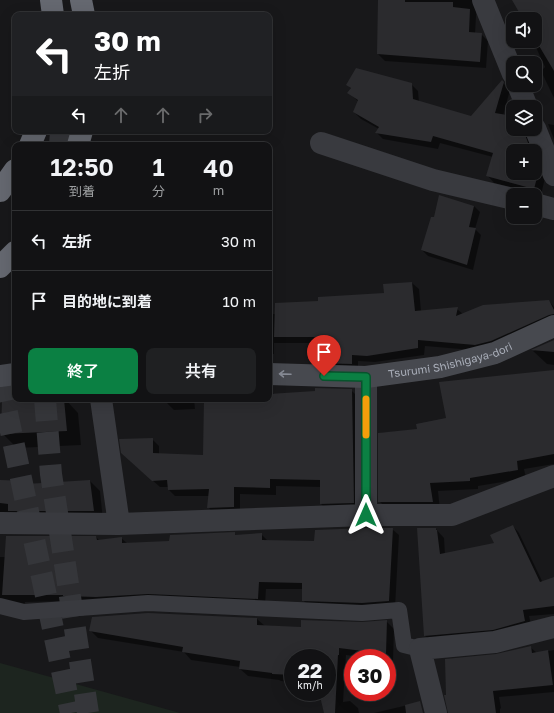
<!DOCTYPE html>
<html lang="ja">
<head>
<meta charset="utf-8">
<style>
  body { margin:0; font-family:"Golos Text","Noto Sans JP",sans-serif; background:#1f2022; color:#f1f3f6; height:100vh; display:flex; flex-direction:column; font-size:15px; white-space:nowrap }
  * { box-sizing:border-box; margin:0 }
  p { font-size:13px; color:#9c9ea0 }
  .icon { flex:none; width:22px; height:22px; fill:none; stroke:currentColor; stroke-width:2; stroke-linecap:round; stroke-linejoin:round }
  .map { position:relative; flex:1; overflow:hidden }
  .drawer { position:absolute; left:12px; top:142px; width:260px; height:260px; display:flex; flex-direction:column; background:#121214; border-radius:8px; box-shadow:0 4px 16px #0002,0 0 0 1px #313234 }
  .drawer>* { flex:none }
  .banner { position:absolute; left:12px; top:12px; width:260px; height:122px; border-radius:8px; box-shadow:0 4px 16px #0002,0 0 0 1px #313234; background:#202124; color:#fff; overflow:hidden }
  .controls { position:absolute; left:506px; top:12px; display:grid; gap:8px }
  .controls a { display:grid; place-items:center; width:36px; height:36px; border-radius:8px; background:#121214; box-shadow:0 4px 16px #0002,0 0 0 1px #313234; font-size:20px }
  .speed { position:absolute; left:284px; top:649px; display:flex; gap:8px; font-size:20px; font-weight:700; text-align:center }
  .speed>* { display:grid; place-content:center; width:52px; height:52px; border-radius:50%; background:#121214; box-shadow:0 4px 16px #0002,0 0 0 1px #313234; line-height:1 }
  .speed small { font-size:10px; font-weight:400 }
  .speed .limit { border:6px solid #d22; background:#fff; color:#111 }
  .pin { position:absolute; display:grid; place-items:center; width:34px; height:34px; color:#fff; margin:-41px -17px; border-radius:50% 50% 50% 0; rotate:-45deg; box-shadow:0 0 4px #0007 }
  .pin .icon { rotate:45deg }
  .me { position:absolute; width:44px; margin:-22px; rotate:0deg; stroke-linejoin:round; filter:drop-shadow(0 0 3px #0008) }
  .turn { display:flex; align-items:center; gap:14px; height:84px; padding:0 16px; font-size:18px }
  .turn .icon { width:52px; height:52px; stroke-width:2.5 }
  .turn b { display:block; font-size:28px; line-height:34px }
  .lanes { display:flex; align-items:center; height:38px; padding:0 16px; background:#0003; justify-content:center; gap:20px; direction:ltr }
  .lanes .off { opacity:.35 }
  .eta { display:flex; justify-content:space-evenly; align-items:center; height:68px; text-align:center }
  .eta b { font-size:24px; font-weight:600; line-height:28px }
  .button { display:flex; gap:8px; margin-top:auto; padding:8px 16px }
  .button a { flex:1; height:46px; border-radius:8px; background:#0b8043; color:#fff; font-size:16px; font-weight:600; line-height:46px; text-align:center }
  .button a+a { background:#1f2022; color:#f1f3f6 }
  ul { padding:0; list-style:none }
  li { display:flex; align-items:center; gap:12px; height:60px; padding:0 16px; border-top:1px solid #313234 }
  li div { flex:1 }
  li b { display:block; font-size:15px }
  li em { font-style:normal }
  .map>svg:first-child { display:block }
  .green { fill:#1d251f }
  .shadow { fill:#0007 }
  .building { fill:#2b2b2e }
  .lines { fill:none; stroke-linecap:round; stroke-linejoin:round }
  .highway-tunnel { stroke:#35363a; stroke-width:22; stroke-dasharray:22 11; stroke-linecap:butt }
  .lane { stroke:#393a3f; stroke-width:16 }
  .street { stroke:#393a3f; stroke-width:22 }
  .secondary { stroke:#47494f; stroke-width:22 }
  .highway { stroke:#656870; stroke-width:22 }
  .oneway { stroke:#878b95 }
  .route-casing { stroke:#07532c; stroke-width:10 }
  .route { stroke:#0b8043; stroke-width:7 }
  .slow { stroke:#f59e0b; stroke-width:7 }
  .labels { text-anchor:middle; stroke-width:4; stroke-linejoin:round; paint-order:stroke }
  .street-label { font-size:11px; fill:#aaafba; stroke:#131315 }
</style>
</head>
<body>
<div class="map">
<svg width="554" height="713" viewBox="0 0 554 713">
  <rect width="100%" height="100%" fill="#18181a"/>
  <!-- green -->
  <path class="green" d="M0,663L180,713H0Z"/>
  <!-- shadow -->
  <path class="shadow" d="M379,0H477L475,34H481L488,41L486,68L385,61L378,54Z
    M535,39L554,41V98L541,71L545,67L533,41H535Z
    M502,82L510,90L503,116L513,118V129H531L534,151H513V173H535V153L545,178L541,195L494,183L488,176L493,157L440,143L438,149L383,139L377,133L379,129L361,119L354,112L359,102L349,93L351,89L348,85L411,84L418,91L419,102L472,117Z
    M548,124L554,125V139Z
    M474,206L480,212L475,229L481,235L473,270L428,256L422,250Z
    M412,283L419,289L421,311L457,309L463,314L549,301L554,307V322L483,351L425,346L424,355L375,362L358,361V370L323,369L316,363L317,343H274V354H269V314H276L319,302L385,294Z
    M554,341V365L547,364L533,351Z
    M554,371V464L524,469L526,478L478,486V489L438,491L440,510H388L380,502V433L418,430L447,419Z
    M269,389L275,395L351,390L358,397L360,509L328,511L321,504V487L276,486V495L240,494V514L215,515L209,508L210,496H175L169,490L168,487H160L129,460L152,439L159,446V455L204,456L205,399H269Z
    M34,399H65L78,413L81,445L17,448L2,433Z
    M167,399H194L195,409L174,410L167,403Z
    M0,481L26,482L29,485L90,481L100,491L103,520L0,517Z
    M513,526L519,533L543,583L554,578V614L529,616L532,628L432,642L425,636L435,528L444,538L445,554L495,544Z
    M392,529L399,535L395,608L310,607L303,600V589H266L265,605L70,601L25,602L24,607L0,601V557H6L96,537L99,540L121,538L127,543L170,542L234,533L236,536L261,534L268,541L315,542Z
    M257,619L265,626L302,628L387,622L394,629L393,661L387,660V658H369L346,655L343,702L350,701L358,708L359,713H326L320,692H327V658H293V682L281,681L279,680L248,676L240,669V667L191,660L184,652L98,638L91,631Z
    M530,647L537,653L554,650V692L499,697L501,708L500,709V713H459L496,655Z
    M412,704L419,713H374Z"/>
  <!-- building -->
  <path class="building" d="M378,0H405V2H453V7L470,9L469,32L482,33L480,62L377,54Z
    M512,0H554V71L535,39V19H523Z
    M356,68L412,83L413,99L471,116L502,80L504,82L495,113L513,116V129H523L531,151H513V173H535V161L539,170L534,189L486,176L493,153L433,136L431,142L375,133L379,127L353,112L358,100L347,93L351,88L346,85Z
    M439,195L474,206L469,227L476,228L467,265L421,250L431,217H434Z
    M412,282L415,311L458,307L456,316L483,305L549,300L554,310V314L549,315L491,341L475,345L418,340V348L367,356L352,355V364L315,363L316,337H274L275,303L318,301V297L384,293L383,284Z
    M554,340V352L531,350Z
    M554,370V454L517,461L518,470L470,478V481L430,483L433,502H378V433L417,429L416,424L446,418L439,382Z
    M315,388L352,389L354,503L320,504V480L270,479V488L234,487V507L207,508L209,489L168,490L167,480L152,481L121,453L119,439L153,438V453L203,455L204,399H269V394L315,391Z
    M2,399H64L67,431L1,434Z
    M0,480L26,481V484L90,480L94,511H8V504L0,503Z
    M513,525L540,582L554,577V606L523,610L525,621L493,630L424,636L417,528H436V530H437L440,554L494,543L490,535Z
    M366,528H393L389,601L362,603L302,601V583L259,582L258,599L148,594L96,597L63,596V595H2L6,536H96L97,540L122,537V543L169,541L170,535L235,532V535L262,533V540L314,541L315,530Z
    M148,613L257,618V625L301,627V620L362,622L387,620L386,654L339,648V655H338L335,713H324L319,692H327V658H293V675L272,674V673L239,669L240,661L182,652L183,647L89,631L92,617Z
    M531,646L532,653L548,650L553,685L493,691L496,713H448L444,695H446L445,659L496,654Z
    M420,701L423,713H406L405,705Z"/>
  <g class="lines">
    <!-- highway-tunnel -->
    <path class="highway-tunnel" d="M60,145L61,131
      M0,380L71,713
      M45,399L51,474L88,713"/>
    <!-- lane -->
    <path class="lane" d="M0,606L24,612L148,603L362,613L399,610L404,645L420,649"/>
    <!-- street -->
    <path class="street" d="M483,0L513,74
      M518,85L527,107
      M535,128L554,175
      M321,143L433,180L513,199
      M535,204L554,209
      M101,399L119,524
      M366,515V377
      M0,523L119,524L366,515H452L554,476
      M436,713L420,649L495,642L554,627"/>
    <!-- secondary -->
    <g class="secondary">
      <path id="s1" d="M269,374L366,377L440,367L495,353L554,326"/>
      <path d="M0,376L15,374"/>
    </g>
    <!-- highway -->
    <path class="highway" d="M51,0L53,15
      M81,0L84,15
      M30,145L36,131
      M78,145L82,131
      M0,191L15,170
      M0,267L15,252"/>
  </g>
  <!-- one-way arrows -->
  <defs><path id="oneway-shaft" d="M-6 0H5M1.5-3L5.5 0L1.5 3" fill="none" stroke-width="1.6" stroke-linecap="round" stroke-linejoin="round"/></defs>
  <use class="oneway" href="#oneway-shaft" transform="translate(285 374) rotate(-178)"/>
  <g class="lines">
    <!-- route casing -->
    <g class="route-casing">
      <path id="route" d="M324,376L366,377V515"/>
    </g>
    <!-- route -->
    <use href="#route" class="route"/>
    <!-- slow -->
    <path class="slow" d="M366,399V435"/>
  </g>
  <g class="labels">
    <!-- street labels -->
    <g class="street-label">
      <text dy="4" stroke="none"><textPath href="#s1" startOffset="183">Tsurumi Shishigaya-dori</textPath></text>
    </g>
  </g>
</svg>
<div class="controls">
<a><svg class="icon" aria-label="sound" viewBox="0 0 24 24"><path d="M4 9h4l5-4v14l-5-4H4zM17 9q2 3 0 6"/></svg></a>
<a><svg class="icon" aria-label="search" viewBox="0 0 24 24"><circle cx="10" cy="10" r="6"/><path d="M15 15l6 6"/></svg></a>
<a><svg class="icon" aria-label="layers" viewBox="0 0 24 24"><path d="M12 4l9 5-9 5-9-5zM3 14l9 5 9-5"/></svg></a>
<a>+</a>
<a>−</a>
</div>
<div class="speed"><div>22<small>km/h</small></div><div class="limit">30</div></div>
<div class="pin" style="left:324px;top:376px;background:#d93025"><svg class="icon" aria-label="arrive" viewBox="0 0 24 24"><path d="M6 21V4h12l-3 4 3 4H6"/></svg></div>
<svg class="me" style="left:366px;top:515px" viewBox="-20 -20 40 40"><path d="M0-17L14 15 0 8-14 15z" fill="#0b8043" stroke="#fff" stroke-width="4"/></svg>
<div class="banner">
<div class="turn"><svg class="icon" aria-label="left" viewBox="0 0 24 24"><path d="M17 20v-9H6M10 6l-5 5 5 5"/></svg><div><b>30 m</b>左折</div></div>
<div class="lanes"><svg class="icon" aria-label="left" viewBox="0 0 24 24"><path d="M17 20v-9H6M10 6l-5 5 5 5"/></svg><svg class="icon off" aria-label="ahead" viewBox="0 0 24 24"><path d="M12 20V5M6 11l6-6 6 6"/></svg><svg class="icon off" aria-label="ahead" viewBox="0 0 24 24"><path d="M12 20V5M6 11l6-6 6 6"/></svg><svg class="icon off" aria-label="right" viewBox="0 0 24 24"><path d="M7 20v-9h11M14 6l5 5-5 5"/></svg></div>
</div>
<section class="drawer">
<div class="eta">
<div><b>12:50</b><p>到着</p></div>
<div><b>1</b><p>分</p></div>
<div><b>40</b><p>m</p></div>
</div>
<ul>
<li><svg class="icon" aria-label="left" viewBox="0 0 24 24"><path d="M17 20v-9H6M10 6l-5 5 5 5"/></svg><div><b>左折</b></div><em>30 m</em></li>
<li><svg class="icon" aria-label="arrive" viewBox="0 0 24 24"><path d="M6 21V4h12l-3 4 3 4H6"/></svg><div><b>目的地に到着</b></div><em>10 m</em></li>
</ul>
<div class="button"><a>終了</a><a>共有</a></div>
</section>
</div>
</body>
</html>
